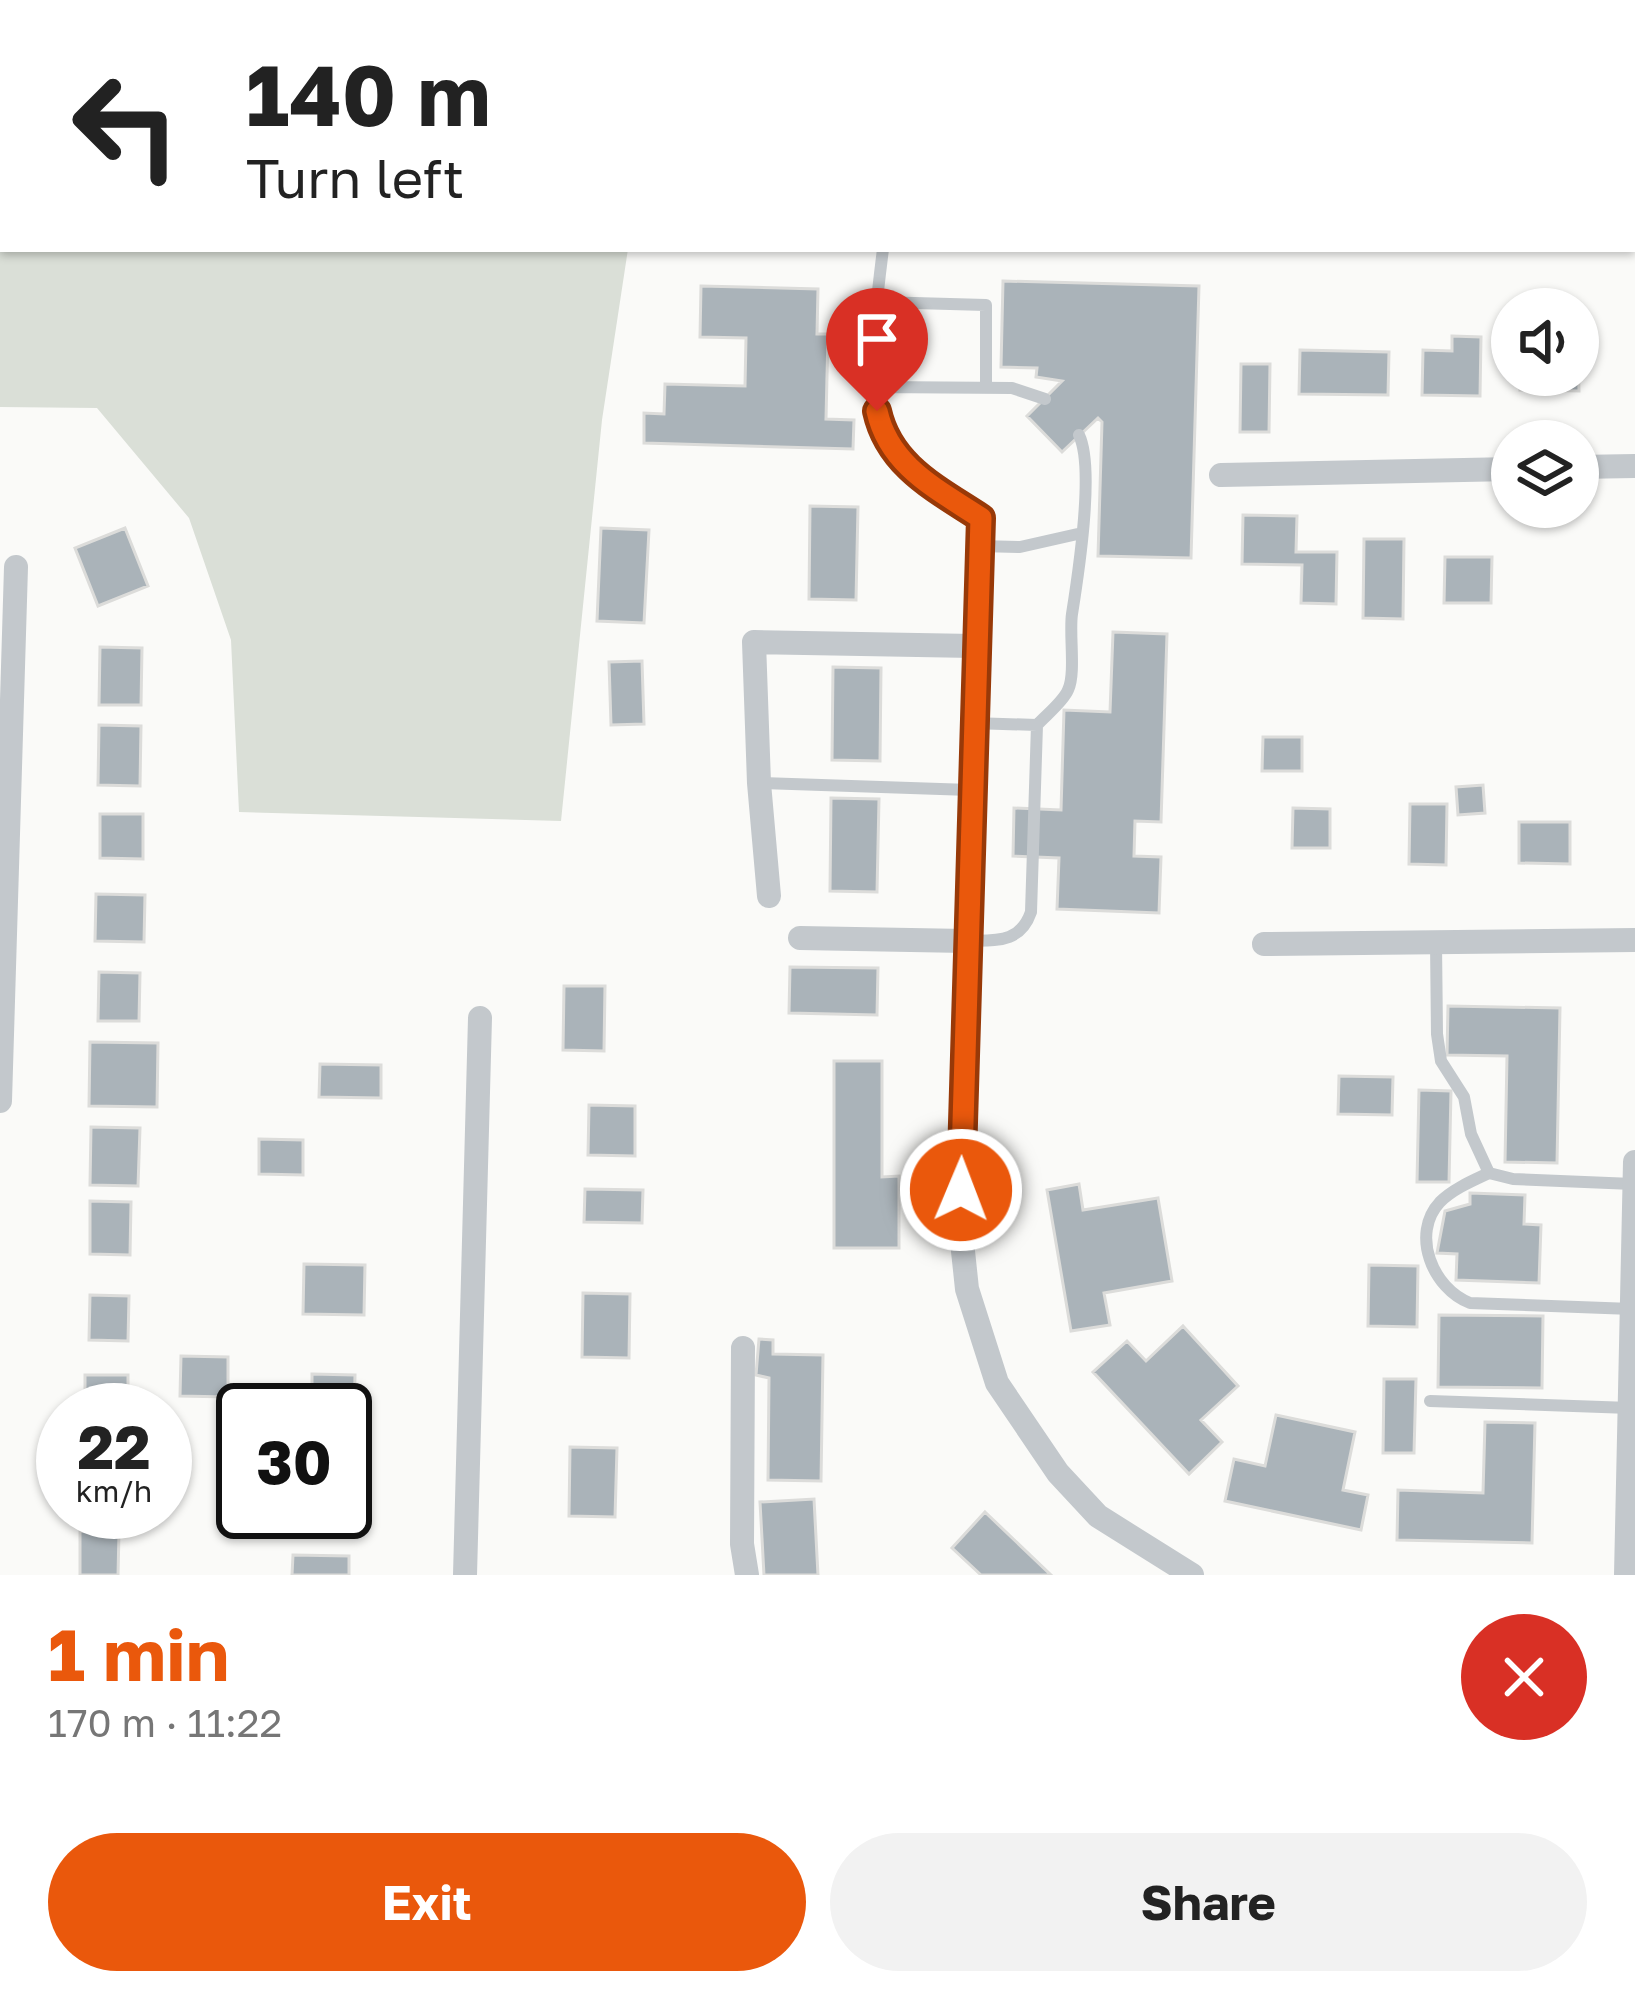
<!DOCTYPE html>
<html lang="en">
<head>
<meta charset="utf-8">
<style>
  body { margin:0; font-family:"Golos Text",sans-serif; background:#f2f2f2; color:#222; height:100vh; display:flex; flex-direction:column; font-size:45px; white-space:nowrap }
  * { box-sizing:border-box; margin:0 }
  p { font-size:39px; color:#767676 }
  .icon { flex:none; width:66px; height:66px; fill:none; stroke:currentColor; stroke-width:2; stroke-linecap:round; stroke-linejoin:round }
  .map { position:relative; height:1575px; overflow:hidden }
  .sheet { display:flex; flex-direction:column; background:#fff; flex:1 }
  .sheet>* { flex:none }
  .top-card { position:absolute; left:0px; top:0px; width:1635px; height:252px; box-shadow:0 3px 9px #0004; background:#fff; color:#222; overflow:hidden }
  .fabs { position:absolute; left:1491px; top:288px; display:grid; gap:24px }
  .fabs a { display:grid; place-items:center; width:108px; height:108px; border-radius:50%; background:#fff; box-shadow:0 3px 9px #0004; font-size:60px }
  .speed { position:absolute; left:36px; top:1383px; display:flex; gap:24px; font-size:60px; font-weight:700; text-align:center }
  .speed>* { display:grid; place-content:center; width:156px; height:156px; border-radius:50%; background:#fff; box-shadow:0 3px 9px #0004; line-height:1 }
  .speed small { font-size:30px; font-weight:400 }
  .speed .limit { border:6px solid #111; border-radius:18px; background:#fff; color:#111 }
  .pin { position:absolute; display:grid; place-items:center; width:102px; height:102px; color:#fff; margin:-123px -51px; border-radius:50% 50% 50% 0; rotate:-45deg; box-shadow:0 0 12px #0007 }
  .pin .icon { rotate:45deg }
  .me { position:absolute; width:132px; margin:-66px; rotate:1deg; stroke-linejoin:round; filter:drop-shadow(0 0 9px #0008) }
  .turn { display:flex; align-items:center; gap:42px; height:252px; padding:0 48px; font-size:54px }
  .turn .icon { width:156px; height:156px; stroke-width:2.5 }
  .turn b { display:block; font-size:84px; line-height:102px }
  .round { display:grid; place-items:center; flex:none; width:126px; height:126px; border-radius:63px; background:#f2f2f2 }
  .overview { display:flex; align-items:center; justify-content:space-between; height:204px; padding:0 48px }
  h1 { font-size:72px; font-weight:700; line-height:90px; color:#ea580c }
  .button { display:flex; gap:24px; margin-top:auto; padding:24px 48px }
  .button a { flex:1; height:138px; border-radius:72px; background:#ea580c; color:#fff; font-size:48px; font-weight:700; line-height:138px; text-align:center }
  .button a+a { background:#f2f2f2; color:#222 }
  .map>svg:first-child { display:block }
  .green { fill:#dadfd7 }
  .building { fill:#aab3b9; stroke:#dcdcda; stroke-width:3 }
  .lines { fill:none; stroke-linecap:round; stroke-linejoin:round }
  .lane { stroke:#c3c8cc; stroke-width:12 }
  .street { stroke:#c3c8cc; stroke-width:24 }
  .route-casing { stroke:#983908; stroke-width:30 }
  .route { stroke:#ea580c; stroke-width:21 }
</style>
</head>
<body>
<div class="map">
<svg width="1635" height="1575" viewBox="0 0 1635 1575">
  <rect width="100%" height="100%" fill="#fafaf8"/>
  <!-- green -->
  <path class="green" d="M111,0H665L112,3Z
    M0,193L3,249H95L100,252L121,249H628L602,420L561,821L239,812L231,640L189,518L97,408L0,407Z"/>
  <!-- building -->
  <path class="building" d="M1003,281L1199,286L1191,558L1098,556L1102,422L1098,418L1062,452L1027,416L1062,381L1036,377L1037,368L1001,367Z
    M701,286L818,289L817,334H828L826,419L854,420L853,449L644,443V413L664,414L665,384L745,386L746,338L700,337Z
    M1452,336L1481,337L1480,396L1422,395L1423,350L1452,351Z
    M1578,347L1579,391L1520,390V375H1578Z
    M1300,350L1389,352L1388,395L1299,394Z
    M1241,364H1270L1269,432H1240Z
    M810,506L858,507L856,600L809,599Z
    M1243,515L1297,516L1296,552H1337L1336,604L1301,603L1302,565L1242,564Z
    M125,528L148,586L98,606L75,548Z
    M601,528L649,530L644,623L597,621Z
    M1364,539H1404L1403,619L1363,618Z
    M1445,557H1492L1491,603H1444Z
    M1113,632L1167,634L1161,822L1135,821L1134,856L1161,857L1159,913L1057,909L1059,858L1013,856L1014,808L1061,810L1064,710L1110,712Z
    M100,647L142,648L141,705H99Z
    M642,661L644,724L611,725L609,662Z
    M833,667L881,668L880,761L832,760Z
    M99,725L141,726L140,786L98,785Z
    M1263,737H1302V771H1262Z
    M1483,785L1485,813L1458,815L1456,787Z
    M831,798L879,799L877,892L830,891Z
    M1410,804H1447L1446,865L1409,864Z
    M1293,808L1330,809V848H1292Z
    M100,814H143V859L100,858Z
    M1519,822H1570V864L1519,863Z
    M96,894L145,895L144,942L95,941Z
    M790,967L878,968L877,1015L789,1013Z
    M99,972L140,973L139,1021H98Z
    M564,986H605L604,1051L563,1050Z
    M1448,1006L1560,1008L1557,1163L1505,1162L1507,1056L1447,1055Z
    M90,1042L158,1043L157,1107L89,1106Z
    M834,1061H882V1177L899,1176V1248H834Z
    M320,1064L381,1065V1098L319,1097Z
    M1339,1076L1393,1077L1392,1115L1338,1114Z
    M1419,1090L1451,1091L1449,1182H1417Z
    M589,1105L635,1106V1156L588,1155Z
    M91,1127L140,1128L138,1186L90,1185Z
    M259,1139L303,1140V1175L259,1174Z
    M1079,1184L1083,1210L1158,1198L1172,1281L1104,1293L1110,1325L1071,1331L1047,1190Z
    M585,1189L643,1190L642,1223L584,1222Z
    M1470,1193L1525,1195L1524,1224L1541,1225L1539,1283L1456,1280L1457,1254L1437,1253L1445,1211L1470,1204Z
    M90,1201L131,1202L130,1255L90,1254Z
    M304,1264L365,1265L364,1315L303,1314Z
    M1369,1265L1418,1266L1417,1327L1368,1326Z
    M583,1293L630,1294L629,1358L582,1357Z
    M90,1295L129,1296L128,1341L89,1340Z
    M1439,1315L1543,1316L1542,1388L1438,1387Z
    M1183,1326L1238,1386L1201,1420L1222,1442L1189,1474L1093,1372L1127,1341L1146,1361Z
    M759,1339L773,1340V1354L823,1355L821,1481L768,1480L769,1378L756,1375Z
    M181,1356L228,1357V1397L180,1396Z
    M312,1374L355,1375L353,1487H345V1410H312Z
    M85,1375H128V1410H85Z
    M1384,1379H1416L1414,1453H1383Z
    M1276,1415L1355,1432L1343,1490L1368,1495L1361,1530L1225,1501L1234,1459L1265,1466Z
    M1485,1422L1535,1423L1532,1543L1397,1540L1398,1490L1483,1493Z
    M570,1447L617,1448L615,1517L569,1516Z
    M814,1499L818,1575H764L760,1502Z
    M985,1512L1051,1575H981L952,1548Z
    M80,1531L119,1532L118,1575H80Z
    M293,1555L349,1556V1575H292Z"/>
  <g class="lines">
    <!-- lane -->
    <path class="lane" d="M1416,0L1420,3
      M1265,3L1269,0
      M1606,3L1614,0
      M883,249C876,307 859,420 904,464C925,485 955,500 980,517
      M878,302L986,305V386
      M877,387L1012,388L1045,399
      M979,546L1020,547L1082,533
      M972,723L1037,725
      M760,783L970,790
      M967,941C995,940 1020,944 1031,912L1037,725C1046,715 1063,702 1068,690C1076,674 1069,633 1072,614C1078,576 1095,468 1079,435
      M1436,943L1437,1034L1441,1061L1464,1097L1471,1134L1489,1173L1513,1179L1633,1184
      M1489,1173C1472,1181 1453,1189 1440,1202C1410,1234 1433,1289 1470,1303L1632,1309
      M1430,1401L1630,1408"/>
    <!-- street -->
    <path class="street" d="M1578,467L1635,466
      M1221,475L1512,469
      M981,517L966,941L961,1232L967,1289L997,1383L1058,1473L1098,1516L1192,1575
      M769,896L759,783L754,642L974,646
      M800,938L966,941
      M1264,944L1635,940
      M0,1101L16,567
      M743,1348L742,1544L747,1575
      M465,1575L480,1018
      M1626,1575L1635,1162"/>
  </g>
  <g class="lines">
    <!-- route casing -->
    <g class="route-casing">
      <path id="route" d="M877,411C889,466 937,489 981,518L961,1190"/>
    </g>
    <!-- route -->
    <use href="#route" class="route"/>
  </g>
</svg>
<div class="fabs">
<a><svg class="icon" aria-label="sound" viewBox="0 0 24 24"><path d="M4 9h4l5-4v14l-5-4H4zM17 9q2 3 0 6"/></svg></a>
<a><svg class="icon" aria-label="layers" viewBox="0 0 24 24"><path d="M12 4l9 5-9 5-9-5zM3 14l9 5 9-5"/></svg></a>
</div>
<div class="speed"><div>22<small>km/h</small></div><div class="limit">30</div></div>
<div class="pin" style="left:877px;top:411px;background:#d93025"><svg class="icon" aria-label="arrive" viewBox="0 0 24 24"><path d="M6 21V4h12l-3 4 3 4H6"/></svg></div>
<svg class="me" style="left:961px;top:1190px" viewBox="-20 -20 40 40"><circle r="17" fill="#ea580c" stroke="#fff" stroke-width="3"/><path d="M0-11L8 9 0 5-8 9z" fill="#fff"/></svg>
<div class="top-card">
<div class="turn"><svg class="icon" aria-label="left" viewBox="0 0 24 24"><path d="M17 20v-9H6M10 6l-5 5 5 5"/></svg><div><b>140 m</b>Turn left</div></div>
</div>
</div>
<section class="sheet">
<div class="overview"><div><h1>1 min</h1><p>170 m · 11:22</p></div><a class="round" style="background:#d93025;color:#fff"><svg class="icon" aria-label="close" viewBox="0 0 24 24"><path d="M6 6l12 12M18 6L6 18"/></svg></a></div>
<div class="button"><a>Exit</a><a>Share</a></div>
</section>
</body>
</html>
